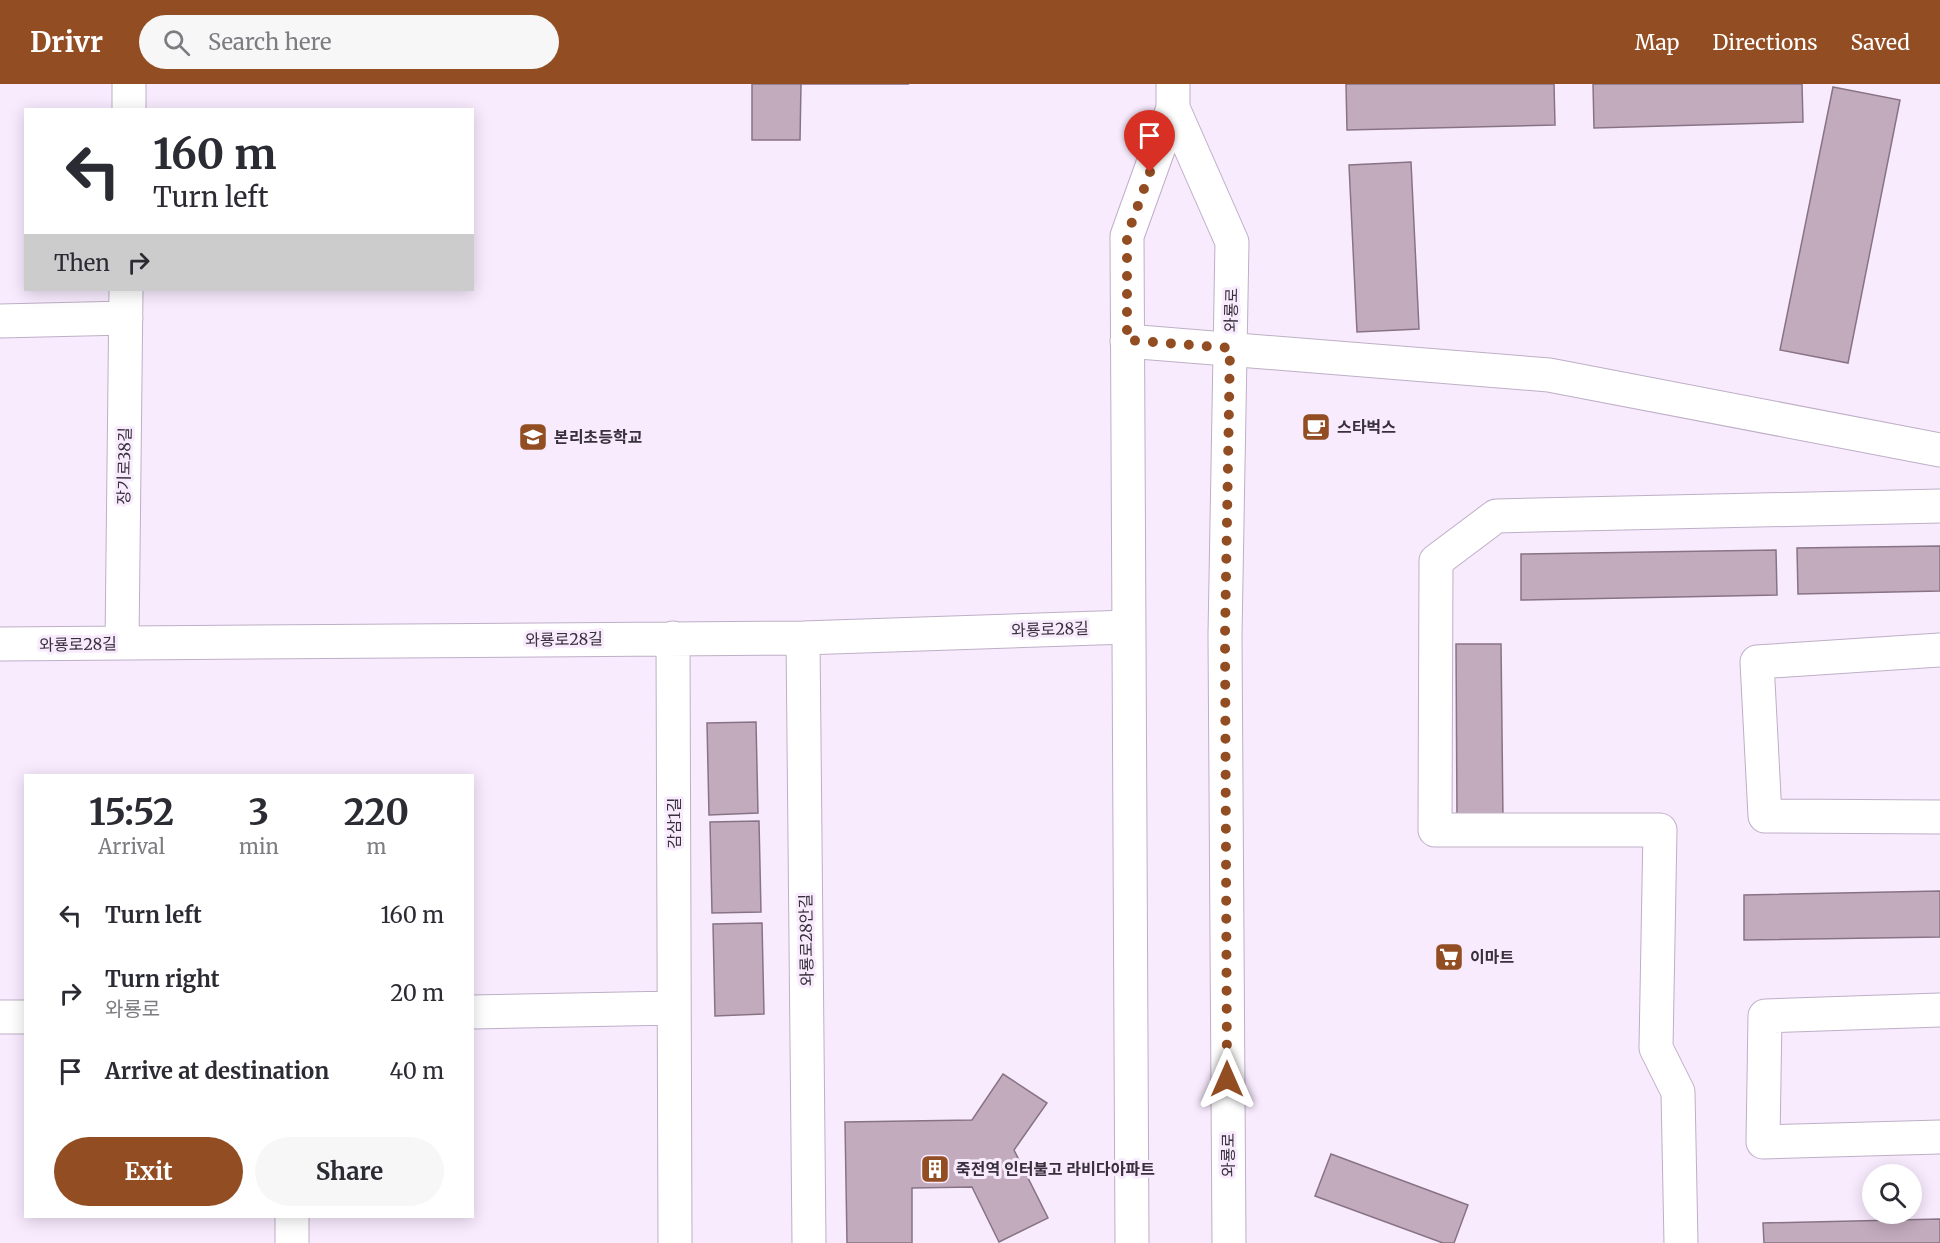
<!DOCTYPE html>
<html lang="en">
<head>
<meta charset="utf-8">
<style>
  body { margin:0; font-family:Merriweather,"Noto Sans KR",serif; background:#f7f7f7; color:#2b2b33; height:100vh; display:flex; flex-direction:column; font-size:22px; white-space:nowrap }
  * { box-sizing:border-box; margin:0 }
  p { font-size:20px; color:#7c7c81 }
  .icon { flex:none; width:33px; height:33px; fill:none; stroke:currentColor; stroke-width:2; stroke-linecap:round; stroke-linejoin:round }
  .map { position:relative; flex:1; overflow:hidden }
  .details { position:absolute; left:24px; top:690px; width:450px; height:444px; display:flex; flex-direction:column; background:#fff; border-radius:0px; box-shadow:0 3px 15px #0003 }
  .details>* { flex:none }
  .hud { position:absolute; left:24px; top:24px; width:450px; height:183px; border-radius:0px; box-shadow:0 3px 15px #0003; background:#fff; color:#2b2b33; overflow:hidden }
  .controls { position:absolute; left:1862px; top:1080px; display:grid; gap:12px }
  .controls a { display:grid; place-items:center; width:60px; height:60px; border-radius:50%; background:#fff; box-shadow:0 3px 15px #0003; font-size:30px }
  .pin { position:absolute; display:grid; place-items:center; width:51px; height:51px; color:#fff; margin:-62px -26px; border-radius:50% 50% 50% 0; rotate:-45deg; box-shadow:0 0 6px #0007 }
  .pin .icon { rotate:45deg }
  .me { position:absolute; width:66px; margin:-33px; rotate:0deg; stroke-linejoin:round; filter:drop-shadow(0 0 4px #0008) }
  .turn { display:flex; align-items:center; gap:21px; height:126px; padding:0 30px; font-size:27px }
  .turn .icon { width:78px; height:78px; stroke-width:2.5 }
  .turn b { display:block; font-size:42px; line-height:51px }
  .then { display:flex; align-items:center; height:57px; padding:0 30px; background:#0003; gap:12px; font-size:22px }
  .eta { display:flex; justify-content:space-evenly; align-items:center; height:102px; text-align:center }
  .eta b { font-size:36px; font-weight:700; line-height:42px }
  .button { display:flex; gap:12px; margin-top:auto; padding:12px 30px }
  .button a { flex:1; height:69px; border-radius:36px; background:#924d22; color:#fff; font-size:24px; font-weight:700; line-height:69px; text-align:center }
  .button a+a { background:#f7f7f7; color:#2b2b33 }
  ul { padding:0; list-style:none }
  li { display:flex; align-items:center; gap:18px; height:78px; padding:0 30px }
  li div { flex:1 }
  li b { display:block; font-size:22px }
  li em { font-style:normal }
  header { display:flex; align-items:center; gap:36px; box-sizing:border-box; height:84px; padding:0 30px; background:#924d22; color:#fff }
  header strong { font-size:28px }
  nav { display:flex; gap:33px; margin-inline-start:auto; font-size:21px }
  .search { width:420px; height:54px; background:#f7f7f7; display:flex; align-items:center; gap:15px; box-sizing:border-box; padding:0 21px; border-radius:33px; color:#7c7c81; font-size:22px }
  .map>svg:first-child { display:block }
  .building { fill:#c2abbd; stroke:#887384; stroke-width:1.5 }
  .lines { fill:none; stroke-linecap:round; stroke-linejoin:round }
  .minor-casing { stroke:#beafc6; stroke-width:35 }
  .major-casing { stroke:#beafc6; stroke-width:35 }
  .minor { stroke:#fff; stroke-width:33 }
  .major { stroke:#fff; stroke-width:33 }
  .route { stroke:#924d22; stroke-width:10; stroke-dasharray:0 18 }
  .labels { text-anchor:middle; stroke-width:6; stroke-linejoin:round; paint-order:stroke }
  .street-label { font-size:16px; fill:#38313b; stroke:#f8ebfe }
  .poi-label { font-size:16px; font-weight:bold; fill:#38313b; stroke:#f8ebfe; text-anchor:start }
</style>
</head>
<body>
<header>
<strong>Drivr</strong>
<div class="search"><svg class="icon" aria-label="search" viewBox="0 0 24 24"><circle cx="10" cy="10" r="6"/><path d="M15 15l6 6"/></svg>Search here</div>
<nav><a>Map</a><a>Directions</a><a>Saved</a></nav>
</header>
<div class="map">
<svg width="1940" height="1159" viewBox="0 0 1940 1159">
  <rect width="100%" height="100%" fill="#f8ebfe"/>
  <!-- building -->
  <path class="building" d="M752,0H909H801L800,56H752Z
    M1346,0H1554L1555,41L1347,46Z
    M1593,0H1802L1803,38L1594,44Z
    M1833,3L1900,16L1848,279L1780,266Z
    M1411,78L1419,245L1357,248L1349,81Z
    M1940,462V507L1798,510L1797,464Z
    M1776,466L1777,511L1521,516V470Z
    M1456,560H1501L1503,736H1457Z
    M756,638L758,729L709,731L707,639Z
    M759,737L761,828L712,829L710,738Z
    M1940,807V853L1744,856V811Z
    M762,839L764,930L715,932L713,840Z
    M1003,990L1047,1019L1014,1066L1048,1134L999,1158L972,1103L912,1104V1159H847L845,1038L972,1036Z
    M1331,1070L1468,1121L1454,1159H1443L1315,1112Z
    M1940,1135V1159H1764L1763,1139Z"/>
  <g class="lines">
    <!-- minor casing -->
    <g class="minor-casing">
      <path id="minor" d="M129,26V0
        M0,237L126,234
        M1127,257L1549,291L1940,366
        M673,554L675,1159
        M803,554L809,1159
        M122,559L126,206
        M0,560L803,554L1128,543
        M1940,566L1757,578L1765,732L1940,733
        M1940,926L1765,932L1763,1058L1940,1053
        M472,928L674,924
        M0,933H26
        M292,1159V1132
        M1681,1159L1678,1008L1656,964L1660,746H1435L1436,477L1496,432L1940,422"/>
    </g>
    <!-- major casing -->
    <g class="major-casing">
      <path id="major" d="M1173,24L1232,158L1225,551L1229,1159
        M1132,1159L1127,152L1173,24V0"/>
    </g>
    <!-- minor -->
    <use href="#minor" class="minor"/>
    <!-- major -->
    <use href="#major" class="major"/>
  </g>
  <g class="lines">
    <!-- route -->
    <path class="route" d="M1150,88L1127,152V256L1230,264L1225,551L1227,995"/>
  </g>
  <!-- icons -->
  <defs>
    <g id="cafe-square" transform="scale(1.5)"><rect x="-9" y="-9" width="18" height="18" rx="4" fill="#924d22" stroke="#f8ebfe"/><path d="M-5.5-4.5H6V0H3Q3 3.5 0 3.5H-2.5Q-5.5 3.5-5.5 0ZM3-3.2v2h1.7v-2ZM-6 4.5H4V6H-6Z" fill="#fff"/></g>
    <g id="school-square" transform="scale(1.5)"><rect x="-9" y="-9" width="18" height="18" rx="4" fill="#924d22" stroke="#f8ebfe"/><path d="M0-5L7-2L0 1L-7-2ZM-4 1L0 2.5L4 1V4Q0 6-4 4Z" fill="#fff"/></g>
    <g id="supermarket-square" transform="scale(1.5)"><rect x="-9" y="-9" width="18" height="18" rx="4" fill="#924d22" stroke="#f8ebfe"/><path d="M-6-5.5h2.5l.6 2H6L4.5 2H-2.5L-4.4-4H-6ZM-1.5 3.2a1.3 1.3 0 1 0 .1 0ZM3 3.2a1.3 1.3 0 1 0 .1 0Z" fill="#fff"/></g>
    <g id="building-square" transform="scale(1.5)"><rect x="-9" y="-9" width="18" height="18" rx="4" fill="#924d22" stroke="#f8ebfe"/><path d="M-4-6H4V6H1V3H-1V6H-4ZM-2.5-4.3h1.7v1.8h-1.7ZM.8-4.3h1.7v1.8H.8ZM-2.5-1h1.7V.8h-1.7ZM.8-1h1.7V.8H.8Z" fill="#fff"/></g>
  </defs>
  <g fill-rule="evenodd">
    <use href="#cafe-square" x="1316" y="343"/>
    <use href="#school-square" x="533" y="353"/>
    <use href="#supermarket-square" x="1449" y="873"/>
    <use href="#building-square" x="935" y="1085"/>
  </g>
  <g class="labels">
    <!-- street labels -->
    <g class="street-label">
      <text transform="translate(1231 226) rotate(-89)" y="6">와룡로</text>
      <text transform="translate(124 382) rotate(-89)" y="6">장기로38길</text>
      <text transform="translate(1050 545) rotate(-2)" y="6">와룡로28길</text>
      <text transform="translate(564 555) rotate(-1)" y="6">와룡로28길</text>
      <text transform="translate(78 560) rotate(-1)" y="6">와룡로28길</text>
      <text transform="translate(674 739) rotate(-90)" y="6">감삼1길</text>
      <text transform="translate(806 856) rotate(-91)" y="6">와룡로28안길</text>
      <text transform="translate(1228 1071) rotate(-90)" y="6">와룡로</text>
    </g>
    <!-- poi labels -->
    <g class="poi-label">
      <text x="1337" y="349">스타벅스</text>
      <text x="554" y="359">본리초등학교</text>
      <text x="1470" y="879">이마트</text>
      <text x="956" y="1091">죽전역 인터불고 라비다아파트</text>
    </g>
  </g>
</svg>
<div class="controls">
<a><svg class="icon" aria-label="search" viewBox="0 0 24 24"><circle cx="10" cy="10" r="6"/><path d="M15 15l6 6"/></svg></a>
</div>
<div class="pin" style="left:1150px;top:88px;background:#d93025"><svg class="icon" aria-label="arrive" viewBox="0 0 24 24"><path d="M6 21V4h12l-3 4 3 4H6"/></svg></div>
<svg class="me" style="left:1227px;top:995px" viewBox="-20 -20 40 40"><path d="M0-17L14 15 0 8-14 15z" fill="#924d22" stroke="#fff" stroke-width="4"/></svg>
<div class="hud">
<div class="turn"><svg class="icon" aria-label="left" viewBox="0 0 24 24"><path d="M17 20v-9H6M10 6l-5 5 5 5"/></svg><div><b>160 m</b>Turn left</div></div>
<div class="then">Then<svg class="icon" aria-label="right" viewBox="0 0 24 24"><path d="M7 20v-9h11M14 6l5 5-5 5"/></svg></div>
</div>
<section class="details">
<div class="eta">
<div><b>15:52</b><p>Arrival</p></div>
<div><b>3</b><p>min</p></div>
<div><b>220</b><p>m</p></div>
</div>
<ul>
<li><svg class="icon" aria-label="left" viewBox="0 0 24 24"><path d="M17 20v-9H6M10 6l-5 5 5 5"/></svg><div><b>Turn left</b></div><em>160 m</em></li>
<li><svg class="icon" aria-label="right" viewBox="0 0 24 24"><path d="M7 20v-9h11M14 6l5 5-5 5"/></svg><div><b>Turn right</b><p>와룡로</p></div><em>20 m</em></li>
<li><svg class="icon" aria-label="arrive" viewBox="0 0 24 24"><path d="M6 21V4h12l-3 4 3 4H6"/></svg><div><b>Arrive at destination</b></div><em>40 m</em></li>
</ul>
<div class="button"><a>Exit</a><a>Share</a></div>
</section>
</div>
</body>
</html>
